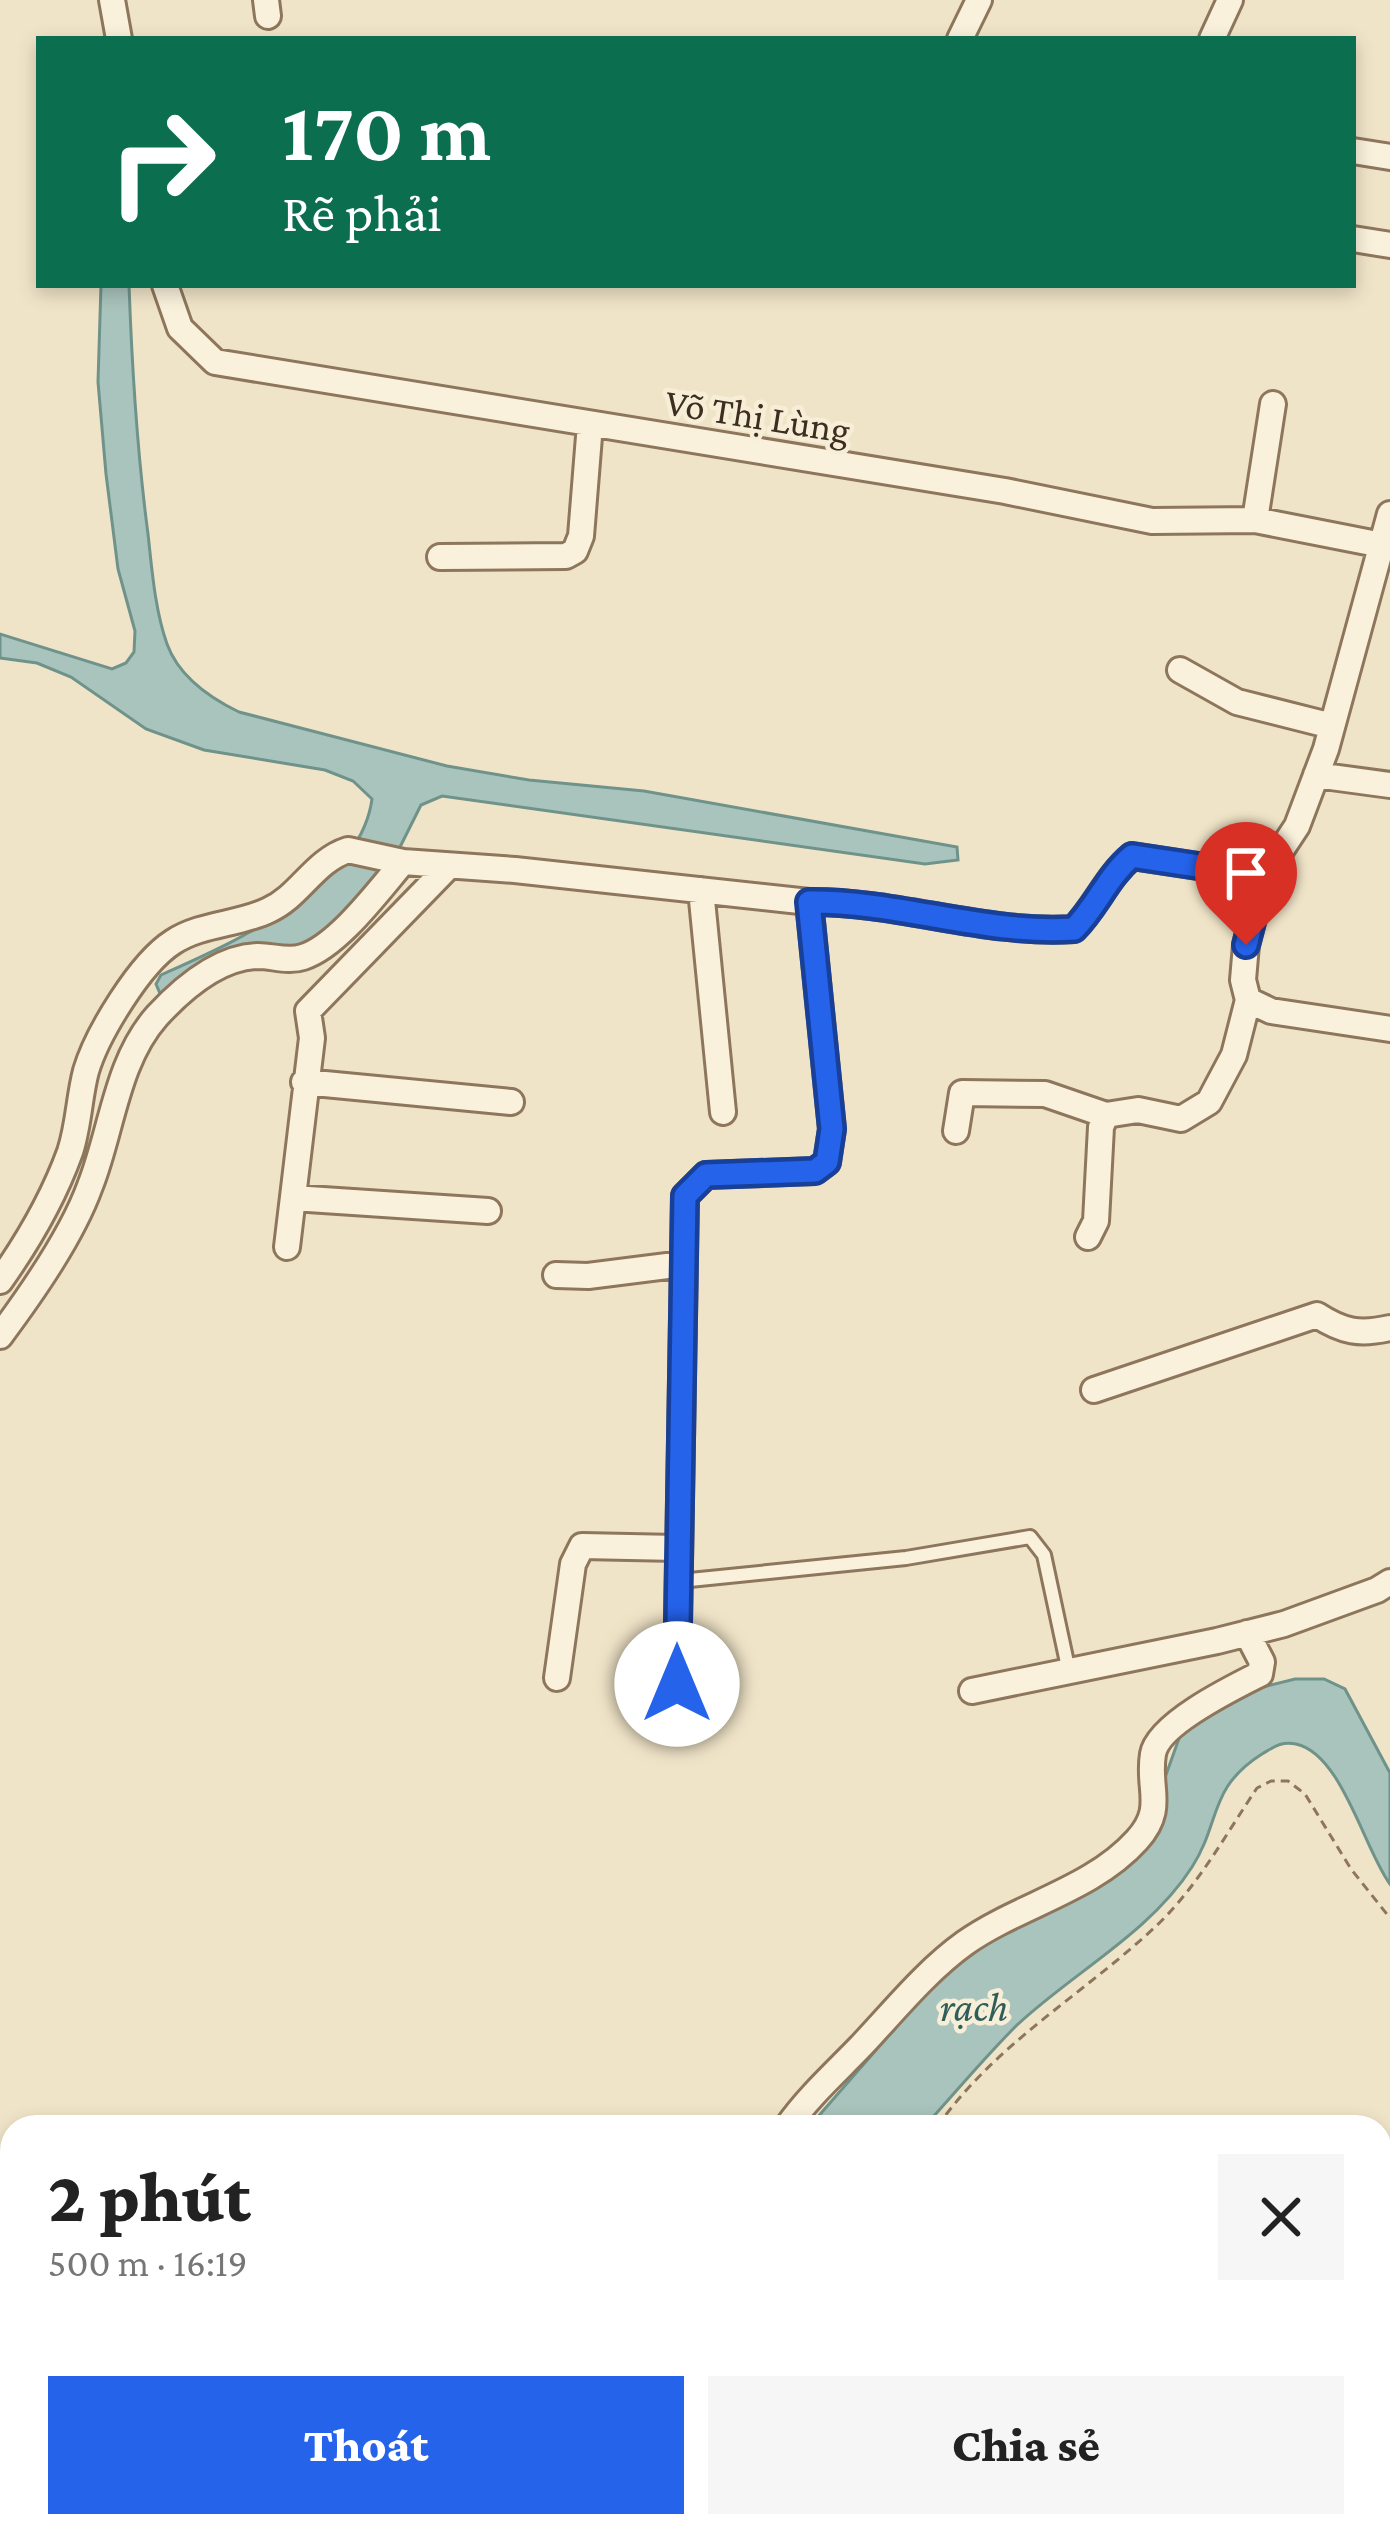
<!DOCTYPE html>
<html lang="vi">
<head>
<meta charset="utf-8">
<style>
  body { margin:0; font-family:"Crimson Pro",serif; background:#f6f6f6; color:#222; height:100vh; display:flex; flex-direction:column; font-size:45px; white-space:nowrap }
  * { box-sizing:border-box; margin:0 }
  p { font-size:39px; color:#767676 }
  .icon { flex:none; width:66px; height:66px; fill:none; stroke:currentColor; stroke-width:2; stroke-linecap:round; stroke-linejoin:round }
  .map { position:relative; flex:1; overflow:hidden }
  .sheet { position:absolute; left:0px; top:2115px; width:1392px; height:423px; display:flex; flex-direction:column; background:#fff; border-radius:36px 36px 0 0; box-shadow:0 6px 18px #0003 }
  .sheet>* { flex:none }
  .top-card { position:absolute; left:36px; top:36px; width:1320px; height:252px; border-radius:0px; box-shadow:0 6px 18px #0003; background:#0b6e4f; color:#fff; overflow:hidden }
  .pin { position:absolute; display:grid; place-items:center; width:102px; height:102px; color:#fff; margin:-123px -51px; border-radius:50% 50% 50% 0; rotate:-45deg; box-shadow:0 0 12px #0007 }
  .pin .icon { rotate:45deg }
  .me { position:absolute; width:132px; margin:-66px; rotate:0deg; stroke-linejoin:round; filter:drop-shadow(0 0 9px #0008) }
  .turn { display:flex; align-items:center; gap:42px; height:252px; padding:0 48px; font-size:54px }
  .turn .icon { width:156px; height:156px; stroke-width:2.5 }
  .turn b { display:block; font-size:84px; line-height:102px }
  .round { display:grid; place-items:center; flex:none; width:126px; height:126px; border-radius:0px; background:#f6f6f6 }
  .head { display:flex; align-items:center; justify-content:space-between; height:204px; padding:0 48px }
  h1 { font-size:72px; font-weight:800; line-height:90px }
  .cta { display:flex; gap:24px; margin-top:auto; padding:24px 48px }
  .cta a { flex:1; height:138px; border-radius:0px; background:#2563eb; color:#fff; font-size:48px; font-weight:800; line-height:138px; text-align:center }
  .cta a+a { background:#f6f6f6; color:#222 }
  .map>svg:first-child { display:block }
  .water { fill:#a9c4bc; stroke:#6f938a; stroke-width:3 }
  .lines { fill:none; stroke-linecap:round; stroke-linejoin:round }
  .service-casing { stroke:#8d765c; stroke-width:18 }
  .minor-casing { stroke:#8d765c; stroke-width:30 }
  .path { stroke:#8d765c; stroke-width:3; stroke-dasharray:9 6; stroke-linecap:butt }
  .service { stroke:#faf1dc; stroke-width:12 }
  .minor { stroke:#faf1dc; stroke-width:24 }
  .route-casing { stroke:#184099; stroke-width:30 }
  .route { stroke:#2563eb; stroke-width:21 }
  .labels { text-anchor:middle; stroke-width:9; stroke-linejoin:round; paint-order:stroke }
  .street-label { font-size:39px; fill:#3d2e20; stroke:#f7eed8 }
  .water-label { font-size:42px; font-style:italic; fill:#2f5d5a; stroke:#f7eed8 }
</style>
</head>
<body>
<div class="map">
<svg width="1390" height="2537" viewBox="0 0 1390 2537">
  <rect width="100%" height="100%" fill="#f0e4c8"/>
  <!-- water -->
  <path class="water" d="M101,285H129C132,369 137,451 148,534C152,570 155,610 167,644C179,677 210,698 239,712L447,766L529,780L644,791L957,847L958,860L925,864L442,796L421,805L389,869L326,933L302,947L162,998L156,984L161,975C234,942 360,888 372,799L353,781L325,770L204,750L146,729L71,677L37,663L0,658V634L112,669L126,663L134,652L135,631L118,569L106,474L98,382Z
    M1295,1679H1324L1345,1689L1390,1773V1884C1364,1849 1342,1754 1296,1744C1281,1741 1274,1747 1262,1754C1208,1788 1221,1822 1192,1867C1150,1933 1072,1973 1016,2026C984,2058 954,2094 924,2127H809L950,1965L984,1942L1031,1921L1103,1880L1162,1786L1182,1730L1239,1693Z
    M465,2526H649L639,2537H451Z"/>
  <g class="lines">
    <!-- service casing -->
    <g class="service-casing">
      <path id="service" d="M680,1581L906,1558L1030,1537L1044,1555L1069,1672"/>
    </g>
    <!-- minor casing -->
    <g class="minor-casing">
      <path id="minor" d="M112,0L119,39
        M266,0L268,16
        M960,39L979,0
        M1212,39L1230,0
        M1353,151L1390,157
        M1353,239L1390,245
        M165,285L180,328L215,362L1005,491L1152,521L1255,520L1382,545
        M1390,514L1326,749L1297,826L1264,876L1246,945L1243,980L1248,1000L1271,1011L1390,1029
        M1255,520L1273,404
        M440,557L566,556L575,551L581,536L590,424
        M1180,670L1237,702L1332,726
        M1316,775L1390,785
        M701,890L723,1112
        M304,1082L511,1102
        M956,1131L962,1093L1045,1094L1106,1115
        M293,1198L488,1211
        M1088,1237L1096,1221L1101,1127L1106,1115L1138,1110L1181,1119L1209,1102L1234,1055L1248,1000
        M287,1247L312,1038L308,1011L448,867
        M556,1275L588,1276L683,1264
        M0,1281C27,1243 54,1196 70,1152C79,1125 79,1097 86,1071C97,1034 140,963 173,942C202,923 239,925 269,910C300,896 314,861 348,850L403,862L515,870L809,902
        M0,1336C32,1293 72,1236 90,1186C112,1131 116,1062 157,1016C182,989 218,957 258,956C273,956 288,962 303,957C338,946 379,890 403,862
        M1094,1390L1317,1315C1343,1332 1360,1335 1390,1328
        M557,1678L573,1564L582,1546L677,1548
        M677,1684L685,1196L706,1175L815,1171L827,1162L832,1129L809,902C898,901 986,935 1074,929C1096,906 1107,877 1132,856L1264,876
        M972,1691L1217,1641L1284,1624L1377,1590L1390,1582
        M787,2127C808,2097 836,2072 861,2046C894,2011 926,1971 965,1943C1019,1905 1092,1890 1137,1840C1166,1808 1147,1789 1153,1754C1158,1724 1234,1687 1260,1674L1262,1662L1247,1633
        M0,2535L29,2532L81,2537
        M436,2537L448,2526"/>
    </g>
    <!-- path -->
    <path class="path" d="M937,2127C995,2044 1081,1996 1154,1928C1197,1888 1224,1837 1257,1788L1271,1781H1288L1305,1794L1351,1869L1390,1918
      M658,2537L667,2526
      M1377,2537L1390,2513"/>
    <!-- service -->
    <use href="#service" class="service"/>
    <!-- minor -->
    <use href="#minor" class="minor"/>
  </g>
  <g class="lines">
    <!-- route casing -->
    <g class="route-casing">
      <path id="route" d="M677,1684L685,1196L706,1175L815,1171L827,1162L832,1129L809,902C898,901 986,935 1074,929C1097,906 1107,877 1132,856L1264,876L1246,945"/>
    </g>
    <!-- route -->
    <use href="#route" class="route"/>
  </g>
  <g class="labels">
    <!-- street labels -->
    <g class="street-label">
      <text transform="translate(758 415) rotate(9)" y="14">Võ Thị Lùng</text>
    </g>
    <!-- water labels -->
    <g class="water-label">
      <text x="974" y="2021">rạch</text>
    </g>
  </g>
</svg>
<div class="pin" style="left:1246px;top:945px;background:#d93025"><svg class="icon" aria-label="arrive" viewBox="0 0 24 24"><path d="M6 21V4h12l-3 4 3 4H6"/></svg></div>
<svg class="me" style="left:677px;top:1684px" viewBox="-20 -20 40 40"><circle r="19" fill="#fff"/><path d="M0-13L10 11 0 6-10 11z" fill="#2563eb"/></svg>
<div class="top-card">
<div class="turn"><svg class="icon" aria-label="right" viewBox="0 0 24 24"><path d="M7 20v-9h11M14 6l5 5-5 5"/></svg><div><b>170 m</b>Rẽ phải</div></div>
</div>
<section class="sheet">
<div class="head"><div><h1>2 phút</h1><p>500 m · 16:19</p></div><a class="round"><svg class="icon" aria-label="close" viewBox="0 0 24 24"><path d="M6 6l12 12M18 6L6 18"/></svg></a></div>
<div class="cta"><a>Thoát</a><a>Chia sẻ</a></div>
</section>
</div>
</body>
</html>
